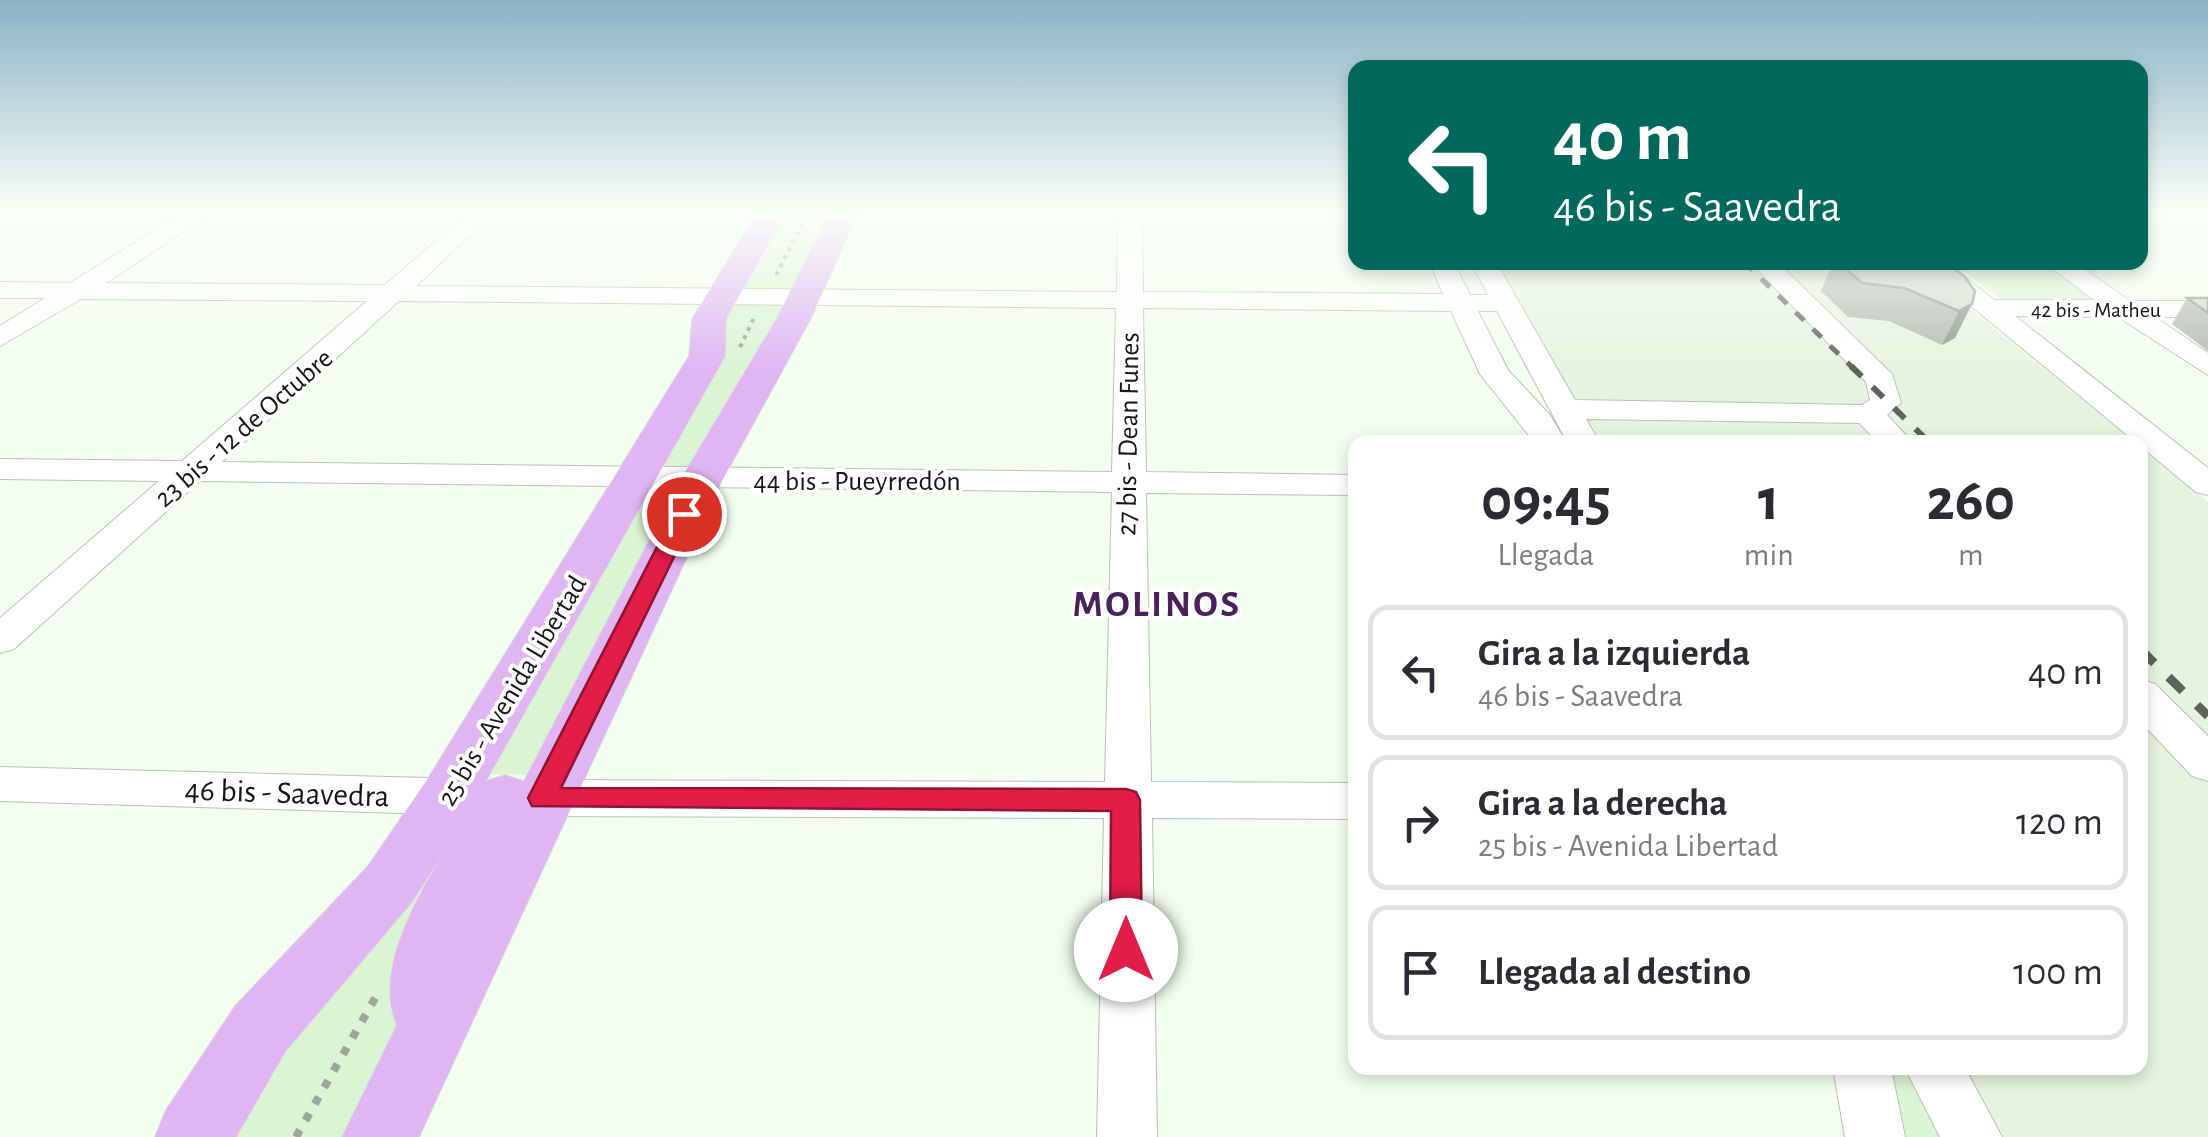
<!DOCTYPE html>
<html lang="es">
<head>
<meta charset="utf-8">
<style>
  body { margin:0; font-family:"Alegreya Sans",sans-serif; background:#f7f7f7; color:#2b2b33; height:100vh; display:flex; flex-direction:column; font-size:38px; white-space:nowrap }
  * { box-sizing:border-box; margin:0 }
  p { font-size:32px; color:#7c7c81 }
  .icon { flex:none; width:55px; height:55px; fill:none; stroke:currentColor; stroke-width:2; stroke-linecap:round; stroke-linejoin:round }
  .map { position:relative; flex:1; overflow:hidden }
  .side { position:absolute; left:1348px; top:435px; width:800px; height:640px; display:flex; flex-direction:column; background:#fff; border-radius:20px; box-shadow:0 5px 15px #0003 }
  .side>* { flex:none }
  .hud { position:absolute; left:1348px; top:60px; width:800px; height:210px; border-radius:20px; box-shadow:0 5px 15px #0003; background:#00695c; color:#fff; overflow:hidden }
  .pin { position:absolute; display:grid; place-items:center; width:85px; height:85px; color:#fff; margin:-42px; border:5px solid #fff; border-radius:50%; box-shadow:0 2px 10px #0007 }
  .me { position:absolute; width:110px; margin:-55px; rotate:0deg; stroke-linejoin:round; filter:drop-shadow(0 0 8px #0008) }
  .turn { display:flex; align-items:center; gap:35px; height:210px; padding:0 40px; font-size:45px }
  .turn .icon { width:130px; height:130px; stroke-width:2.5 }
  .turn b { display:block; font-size:70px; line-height:85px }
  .eta { display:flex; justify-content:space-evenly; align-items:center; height:170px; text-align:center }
  .eta b { font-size:60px; font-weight:600; line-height:70px }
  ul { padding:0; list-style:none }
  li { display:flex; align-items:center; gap:30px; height:135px; margin:0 20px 15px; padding:0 20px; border:5px solid #e1e1e2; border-radius:20px }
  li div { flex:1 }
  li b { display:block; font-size:38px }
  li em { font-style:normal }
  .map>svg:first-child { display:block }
  .built { fill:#e5f4e0 }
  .green { fill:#dbf4d4 }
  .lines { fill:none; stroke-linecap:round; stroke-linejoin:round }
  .minor-casing { stroke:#b7c2b5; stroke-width:2 }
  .major-casing { stroke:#dedfde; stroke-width:2 }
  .path-far1 { stroke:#9ea69c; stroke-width:4; stroke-dasharray:4 5; stroke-linecap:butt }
  .path { stroke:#9ea69c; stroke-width:8; stroke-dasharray:8 11; stroke-linecap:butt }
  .minor { fill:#fff; fill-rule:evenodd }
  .major { fill:#dfb5f2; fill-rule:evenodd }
  .rail-far2 { stroke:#5e645c; stroke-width:5; stroke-dasharray:12 12; stroke-linecap:butt }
  .rail-far1 { stroke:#5e645c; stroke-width:6; stroke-dasharray:15 15; stroke-linecap:butt }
  .rail { stroke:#5e645c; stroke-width:9; stroke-dasharray:20 20; stroke-linecap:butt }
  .wall { fill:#b4bcb1 }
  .shaded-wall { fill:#929990 }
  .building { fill:#d1dbce; stroke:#929990; stroke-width:2.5 }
  .route { fill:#e11d48; stroke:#92132f; stroke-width:2.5 }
  .labels { text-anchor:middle; stroke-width:8; stroke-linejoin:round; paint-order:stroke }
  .far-street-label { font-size:22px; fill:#131712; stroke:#fff }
  .street-label { font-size:28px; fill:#131712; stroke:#fff }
  .near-street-label { font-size:32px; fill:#131712; stroke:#fff }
  .district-label { font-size:38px; font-weight:bold; letter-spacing:2.5px; fill:#482258; stroke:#fff }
</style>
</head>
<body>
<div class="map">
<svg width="2208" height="1137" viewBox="0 0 2208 1137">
  <rect width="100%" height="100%" fill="#f3fef0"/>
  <!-- built -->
  <path class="built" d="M1493,263H1913L2135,442H1596Z
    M2140,447L2208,502V1137H1997L1957,1068H2140Z"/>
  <!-- green -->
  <path class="green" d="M787,211H834L795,289H741Z
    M1954,263H2042L2098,302L2003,301Z
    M776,302L785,310L694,464L673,469L661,466L734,304Z
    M644,489L681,490L530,775L480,774Z
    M460,818L390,1049L349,1137H215Z
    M1891,1068H1911L1947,1137H1903Z"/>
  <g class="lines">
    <!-- minor casing -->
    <g class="minor-casing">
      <path id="minor" d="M186,211H214L106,283L385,285L471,211H496L416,286L1117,292L1118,211H1142L1143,292L1443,294L1429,262H1454L1470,295H1488L1471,262H1496L1575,400L1862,405L1870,400L1866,382L1750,262H1777L1892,374L1901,403L1887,415L1912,442H1878L1859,423L1586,419L1599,442H1567L1497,311H1478L1508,370L1550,415L1566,442H1534L1480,374L1451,311L1143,308L1146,472L1355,475V495L1146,493L1151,782L1355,783V819L1152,818L1157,1137H1097L1104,818L528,816L511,811L505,798L511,785L528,780L1105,782L1112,492L200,481L14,649L0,653V618L159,481L0,479V459L182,461L367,301L81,299L0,346V326L45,298H0V282L70,283ZM399,301L1116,308L1112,472L222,462Z
        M1918,262H1946L1994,300H2094L2044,262H2074L2130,301H2208V317H2155L2208,353V375L2118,317L2015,316L2208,468V495L2196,492Z
        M2140,679L2155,684L2208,736V781L2192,776L2140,721Z
        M0,767L468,779L484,784L491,797L484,810L468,815L0,801Z
        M1833,1068H1891L1905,1137H1845Z
        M1905,1068H1965L2002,1137H1940Z"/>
    </g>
    <!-- major casing -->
    <g class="major-casing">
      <path id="major" d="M758,211H787L726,319L725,356L486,781L505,775L524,781L681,479L777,318L830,211H859L811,318L723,479L419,1137H342L397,1025C372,969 421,892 448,845L412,902L285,1052L236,1137H155L166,1110L235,1006L368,866L427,780L689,356L692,319Z"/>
    </g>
    <!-- path-far1 -->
    <path class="path-far1" d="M776,275L809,211
      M740,347L755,316"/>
    <!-- path -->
    <path class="path" d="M296,1137L378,993"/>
    <!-- minor -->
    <use href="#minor" class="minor"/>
    <!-- major -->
    <use href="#major" class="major"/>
    <!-- rail-far2 -->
    <path class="rail-far2" d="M1744,262L1854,369"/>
    <!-- rail-far1 -->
    <path class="rail-far1" d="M1851,366L1929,442"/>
    <!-- rail -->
    <path class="rail" d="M2140,649L2208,716"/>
  </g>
  <!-- wall -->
  <path class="wall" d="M1833,262H1944L1975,291L1955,338L1942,345L1889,321L1848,317L1821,291Z
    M2187,298H2208V351L2172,324Z"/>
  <!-- shaded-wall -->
  <path class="shaded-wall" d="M1972,304L1955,338L1942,345L1959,311Z"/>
  <!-- building -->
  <path class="building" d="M1839,262H1944L1964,276L1975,291L1972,304L1959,311L1904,288L1862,283Z
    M2187,298H2208V313Z"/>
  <!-- sky -->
  <linearGradient id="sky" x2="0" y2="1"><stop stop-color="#89b3c6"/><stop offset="0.57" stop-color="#fafff8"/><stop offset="1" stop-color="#fafff8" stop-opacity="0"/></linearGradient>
  <rect width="2208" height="371" fill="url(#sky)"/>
  <!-- route -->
  <path class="route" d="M684,508L695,514L561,788L1126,789L1136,792L1140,800L1142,950L1137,960L1126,964L1115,960L1110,950L1111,811L532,806L528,798L674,514Z"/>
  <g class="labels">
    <!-- far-street labels -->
    <g class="far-street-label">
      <text x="2096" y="317">42 bis - Matheu</text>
    </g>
    <!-- street labels -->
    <g class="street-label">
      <text transform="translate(243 427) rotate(-41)" y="10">23 bis - 12 de Octubre</text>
      <text transform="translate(1127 434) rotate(-89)" y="10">27 bis - Dean Funes</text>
      <text x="857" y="490">44 bis - Pueyrredón</text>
      <text transform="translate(511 690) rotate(-59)" y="10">25 bis - Avenida Libertad</text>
    </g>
    <!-- near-street labels -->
    <g class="near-street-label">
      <text transform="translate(287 792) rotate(2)" y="11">46 bis - Saavedra</text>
    </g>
    <!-- district labels -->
    <g class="district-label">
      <text x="1157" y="616">MOLINOS</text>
    </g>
  </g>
</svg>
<div class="pin" style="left:684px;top:514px;background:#d93025"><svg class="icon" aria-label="arrive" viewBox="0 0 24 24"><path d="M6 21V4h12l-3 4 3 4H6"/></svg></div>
<svg class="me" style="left:1126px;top:950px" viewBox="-20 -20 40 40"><circle r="19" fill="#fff"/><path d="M0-13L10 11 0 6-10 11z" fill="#e11d48"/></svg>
<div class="hud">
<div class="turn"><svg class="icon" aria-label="left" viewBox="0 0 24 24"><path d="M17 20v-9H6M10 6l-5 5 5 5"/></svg><div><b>40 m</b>46 bis - Saavedra</div></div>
</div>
<section class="side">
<div class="eta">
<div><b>09:45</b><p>Llegada</p></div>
<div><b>1</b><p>min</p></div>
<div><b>260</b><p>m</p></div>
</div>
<ul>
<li><svg class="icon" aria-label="left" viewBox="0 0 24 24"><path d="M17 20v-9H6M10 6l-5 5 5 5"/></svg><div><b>Gira a la izquierda</b><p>46 bis - Saavedra</p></div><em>40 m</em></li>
<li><svg class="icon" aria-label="right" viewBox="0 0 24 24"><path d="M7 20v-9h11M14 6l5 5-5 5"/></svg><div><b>Gira a la derecha</b><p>25 bis - Avenida Libertad</p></div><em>120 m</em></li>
<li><svg class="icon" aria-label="arrive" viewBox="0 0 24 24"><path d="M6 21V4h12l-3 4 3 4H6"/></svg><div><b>Llegada al destino</b></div><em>100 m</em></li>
</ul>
</section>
</div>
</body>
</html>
